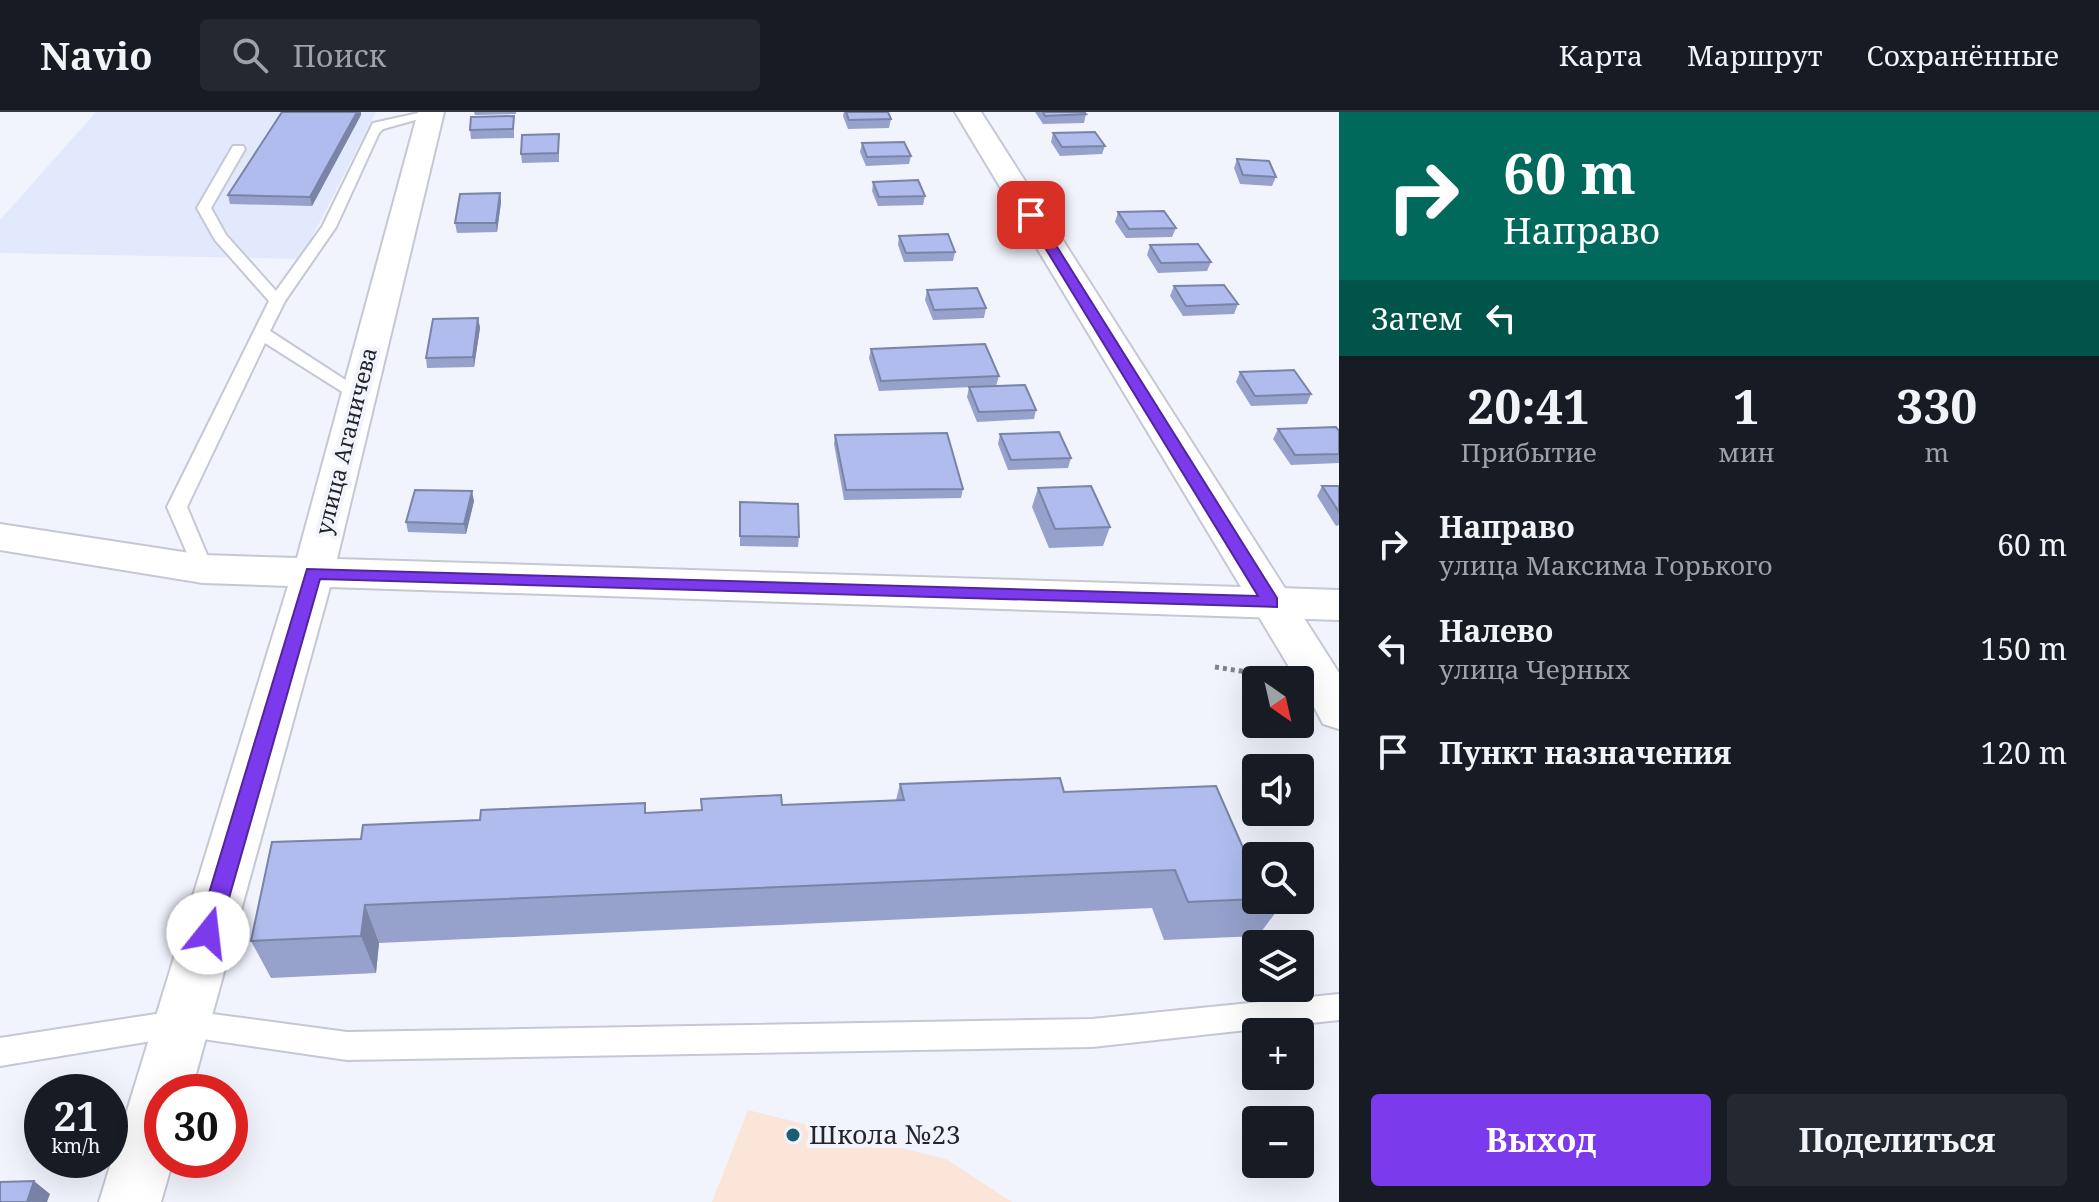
<!DOCTYPE html>
<html lang="ru">
<head>
<meta charset="utf-8">
<style>
  body { margin:0; font-family:"Noto Serif",serif; background:#242831; color:#f1f3f6; height:100vh; display:flex; flex-direction:column; font-size:30px; white-space:nowrap }
  * { box-sizing:border-box; margin:0 }
  p { font-size:26px; color:#9ea1a6 }
  .icon { flex:none; width:44px; height:44px; fill:none; stroke:currentColor; stroke-width:2; stroke-linecap:round; stroke-linejoin:round }
  .map { position:relative; flex:1; overflow:hidden }
  .sheet { display:flex; flex-direction:column; background:#171b24; width:760px }
  .sheet>* { flex:none }
  .banner { background:#00695c; color:#fff; overflow:hidden }
  .needle { width:52px; rotate:146deg }
  .controls { position:absolute; left:1242px; top:554px; display:grid; gap:16px }
  .controls a { display:grid; place-items:center; width:72px; height:72px; border-radius:8px; background:#171b24; box-shadow:0 8px 32px #0002; font-size:40px }
  .speed { position:absolute; left:24px; top:962px; display:flex; gap:16px; font-size:40px; font-weight:700; text-align:center }
  .speed>* { display:grid; place-content:center; width:104px; height:104px; border-radius:50%; background:#171b24; box-shadow:0 8px 32px #0002; line-height:1 }
  .speed small { font-size:20px; font-weight:400 }
  .speed .limit { border:12px solid #d22; background:#fff; color:#111 }
  .pin { position:absolute; display:grid; place-items:center; width:68px; height:68px; color:#fff; margin:-34px; border-radius:16px; box-shadow:0 4px 12px #0006 }
  .me { position:absolute; width:88px; margin:-44px; rotate:16deg; stroke-linejoin:round; filter:drop-shadow(0 0 6px #0008) }
  .turn { display:flex; align-items:center; gap:28px; height:168px; padding:0 32px; font-size:36px }
  .turn .icon { width:104px; height:104px; stroke-width:2.5 }
  .turn b { display:block; font-size:56px; line-height:68px }
  .then { display:flex; align-items:center; height:76px; padding:0 32px; background:#0003; gap:16px; font-size:30px }
  .eta { display:flex; justify-content:space-evenly; align-items:center; height:136px; text-align:center }
  .eta b { font-size:48px; font-weight:700; line-height:56px }
  .action { display:flex; gap:16px; margin-top:auto; padding:16px 32px }
  .action a { flex:1; height:92px; border-radius:8px; background:#7c3aed; color:#fff; font-size:32px; font-weight:700; line-height:92px; text-align:center }
  .action a+a { background:#242831; color:#f1f3f6 }
  ul { padding:0; list-style:none }
  li { display:flex; align-items:center; gap:24px; height:104px; padding:0 32px }
  li div { flex:1 }
  li b { display:block; font-size:30px }
  li em { font-style:normal }
  header { display:flex; align-items:center; gap:48px; box-sizing:border-box; height:112px; padding:0 40px; background:#171b24; border-bottom:2px solid #363941 }
  header strong { font-size:38px }
  nav { display:flex; gap:44px; margin-inline-start:auto; font-size:28px }
  .search { width:560px; height:72px; background:#242831; display:flex; align-items:center; gap:20px; box-sizing:border-box; padding:0 28px; border-radius:8px; color:#9ea1a6; font-size:30px }
  main { display:flex; flex:1; min-height:0 }
  .map>svg:first-child { display:block }
  .built { fill:#e3e9fc }
  .education { fill:#fbe5d8 }
  .lines { fill:none; stroke-linecap:round; stroke-linejoin:round }
  .lane-casing { stroke:#c5c8d4; stroke-width:4 }
  .street-casing { stroke:#c5c8d4; stroke-width:4 }
  .primary-casing { stroke:#c5c8d4; stroke-width:4 }
  .path { stroke:#82848a; stroke-width:5; stroke-dasharray:4 4; stroke-linecap:butt }
  .lane { fill:#fff; fill-rule:evenodd }
  .street { fill:#fff; fill-rule:evenodd }
  .primary { fill:#fff; fill-rule:evenodd }
  .wall { fill:#96a2cc }
  .shaded-wall { fill:#7a84a6 }
  .building { fill:#afbced; stroke:#7a84a6; stroke-width:2 }
  .route { fill:#7c3aed; stroke:#51269a; stroke-width:2 }
  .poi-dot { fill:#1a5e71; stroke:#f1f4fd; stroke-width:3 }
  .labels { text-anchor:middle; stroke-width:8; stroke-linejoin:round; paint-order:stroke }
  .street-label { font-size:22px; fill:#24252a; stroke:#f1f4fd }
  .near-poi-label { font-size:26px; fill:#24252a; stroke:#f1f4fd; text-anchor:start }
</style>
</head>
<body>
<header>
<strong>Navio</strong>
<div class="search"><svg class="icon" aria-label="search" viewBox="0 0 24 24"><circle cx="10" cy="10" r="6"/><path d="M15 15l6 6"/></svg>Поиск</div>
<nav><a>Карта</a><a>Маршрут</a><a>Сохранённые</a></nav>
</header>
<main>
<div class="map">
<svg width="1339" height="1090" viewBox="0 0 1339 1090">
  <rect width="100%" height="100%" fill="#f1f4fd"/>
  <!-- built -->
  <path class="built" d="M96,0H376L301,147L0,141V108Z"/>
  <!-- education -->
  <path class="education" d="M748,998L946,1047L1012,1090H712Z"/>
  <g class="lines">
    <!-- lane casing -->
    <g class="lane-casing">
      <path id="lane" d="M423,0L437,2L383,17L379,21L336,115L285,189L270,219L367,282L358,287L352,286L265,231L187,395L213,457L203,464L196,462L167,395L269,189L215,128L197,96L233,34H243L245,37L211,96L226,123L276,179L322,115L373,11Z
        M1339,882V908L1092,935L347,948L182,924L0,954V926L182,898L347,920L1092,907Z"/>
    </g>
    <!-- street casing -->
    <g class="street-casing">
      <path id="street" d="M418,0H444L337,447L1339,478V508L330,475L191,980H162V1048H173L161,1090H99L288,474L203,471L0,438V412L203,443L297,446Z"/>
    </g>
    <!-- primary casing -->
    <g class="primary-casing">
      <path id="primary" d="M955,0H981L1339,561V617L1323,612L1300,568H1297Z"/>
    </g>
    <!-- path -->
    <path class="path" d="M1215,555L1266,563"/>
    <!-- lane -->
    <use href="#lane" class="lane"/>
    <!-- street -->
    <use href="#street" class="street"/>
    <!-- primary -->
    <use href="#primary" class="primary"/>
  </g>
  <!-- wall -->
  <path class="wall" d="M474,0H516V2L475,3Z
    M844,0H888L891,7L889,16L848,17L843,4Z
    M1035,0H1084L1086,2L1084,11L1043,12Z
    M361,3L312,94L230,92L228,83Z
    M514,4V26L471,27L470,18Z
    M1053,21L1105,34L1102,42L1060,44L1051,30Z
    M559,31V50L522,51L521,42Z
    M862,31L911,44L909,52L866,54L860,40Z
    M1237,47L1276,65L1272,74L1240,72L1234,56Z
    M873,70L925,84L923,93L878,94L872,79Z
    M500,81L501,90L497,120L457,121L455,111Z
    M1118,100L1176,116L1172,125L1126,126L1115,110Z
    M899,124L955,140L953,149L904,150L898,133Z
    M1150,133L1211,150L1207,159L1158,161L1147,143Z
    M1174,174L1238,192L1234,202L1183,204L1170,184Z
    M927,178L986,196L984,206L933,208L925,188Z
    M478,206L480,216L474,255L427,256L426,246Z
    M871,237L999,264L996,274L879,279L869,246Z
    M1240,260L1311,282L1307,292L1251,294L1236,270Z
    M969,275L1036,298L1034,307L977,310L967,285Z
    M1278,317L1339,319V351L1291,353L1273,327Z
    M1000,322L1071,346L1068,356L1008,358L998,332Z
    M835,323L963,377L961,386L844,388L834,332Z
    M1322,374H1339V413L1336,414L1317,384Z
    M1038,376L1110,415L1103,434L1049,436L1032,395Z
    M474,389L466,422L408,420L406,410Z
    M740,400L799,425L798,435L740,434Z
    M900,672L1064,680L1244,738L1256,744V788H1285L1258,824L1164,828L1152,796L379,831L376,861L271,866L251,829L361,727L645,701L701,699V687L782,693L896,688Z"/>
  <!-- shaded-wall -->
  <path class="shaded-wall" d="M357,0H361V3L312,94L310,85Z
    M500,81L501,90L497,120L496,111Z
    M478,206L480,216L474,255L473,245Z
    M472,379L474,389L466,422L464,412Z
    M365,793L379,831L376,861L361,824Z
    M34,1069L50,1082L47,1090H27Z"/>
  <!-- building -->
  <path class="building" d="M282,0H357L310,85L228,83Z
    M846,0H888L891,7L849,8Z
    M1043,0H1084L1086,2L1045,4Z
    M514,4L513,17L470,18L471,5Z
    M1095,20L1105,34L1062,35L1053,21Z
    M559,22L558,41L521,42L522,23Z
    M904,30L911,44L867,45L862,31Z
    M1237,47L1269,49L1276,65L1243,63Z
    M918,68L925,84L879,85L873,70Z
    M500,81L496,111H455L460,82Z
    M1164,99L1176,116L1129,117L1118,100Z
    M948,122L955,140L906,141L899,124Z
    M1198,132L1211,150L1161,151L1150,133Z
    M1224,173L1238,192L1186,194L1174,174Z
    M977,176L986,196L934,198L927,178Z
    M478,206L473,245L426,246L433,207Z
    M985,232L999,264L881,269L871,237Z
    M1294,258L1311,282L1255,284L1240,260Z
    M1025,273L1036,298L979,300L969,275Z
    M1336,315L1339,319V342L1295,343L1278,317Z
    M1059,320L1071,346L1011,348L1000,322Z
    M947,321L963,377L846,378L835,323Z
    M1091,374L1110,415L1055,417L1038,376Z
    M1322,374H1339V400Z
    M415,378L472,379L464,412L406,410Z
    M740,390L798,392L799,425L740,424Z
    M1060,666L1064,680L1216,674L1244,738L1264,737L1268,744H1256V787L1188,790L1175,758L365,793L361,824L251,829L272,730L361,727L363,713L480,708L481,698L645,691V701L702,698L701,687L781,683L782,693L904,688L900,672Z
    M34,1069L27,1090H0V1070Z"/>
  <!-- route -->
  <path class="route" d="M1031,99L1037,103L1277,486V495L320,467L219,821L216,828L208,831L200,828L197,821L307,457L1258,484L1025,103Z"/>
  <!-- markers -->
  <circle class="poi-dot" cx="793" cy="1023" r="8"/>
  <g class="labels">
    <!-- street labels -->
    <g class="street-label">
      <text transform="translate(346 329) rotate(-76)" y="8">улица Аганичева</text>
    </g>
    <!-- near-poi labels -->
    <g class="near-poi-label">
      <text x="809" y="1032">Школа №23</text>
    </g>
  </g>
</svg>
<div class="controls">
<a><svg class="needle" viewBox="-14 -14 28 28"><path d="M0-13l5 13h-10z" fill="#e53935"/><path d="M0 13l5-13h-10z" fill="#9ea1a6"/></svg></a>
<a><svg class="icon" aria-label="sound" viewBox="0 0 24 24"><path d="M4 9h4l5-4v14l-5-4H4zM17 9q2 3 0 6"/></svg></a>
<a><svg class="icon" aria-label="search" viewBox="0 0 24 24"><circle cx="10" cy="10" r="6"/><path d="M15 15l6 6"/></svg></a>
<a><svg class="icon" aria-label="layers" viewBox="0 0 24 24"><path d="M12 4l9 5-9 5-9-5zM3 14l9 5 9-5"/></svg></a>
<a>+</a>
<a>−</a>
</div>
<div class="speed"><div>21<small>km/h</small></div><div class="limit">30</div></div>
<div class="pin" style="left:1031px;top:103px;background:#d93025"><svg class="icon" aria-label="arrive" viewBox="0 0 24 24"><path d="M6 21V4h12l-3 4 3 4H6"/></svg></div>
<svg class="me" style="left:208px;top:821px" viewBox="-20 -20 40 40"><circle r="19" fill="#fff"/><path d="M0-13L10 11 0 6-10 11z" fill="#7c3aed"/></svg>
</div>
<section class="sheet">
<div class="banner">
<div class="turn"><svg class="icon" aria-label="right" viewBox="0 0 24 24"><path d="M7 20v-9h11M14 6l5 5-5 5"/></svg><div><b>60 m</b>Направо</div></div>
<div class="then">Затем<svg class="icon" aria-label="left" viewBox="0 0 24 24"><path d="M17 20v-9H6M10 6l-5 5 5 5"/></svg></div>
</div>
<div class="eta">
<div><b>20:41</b><p>Прибытие</p></div>
<div><b>1</b><p>мин</p></div>
<div><b>330</b><p>m</p></div>
</div>
<ul>
<li><svg class="icon" aria-label="right" viewBox="0 0 24 24"><path d="M7 20v-9h11M14 6l5 5-5 5"/></svg><div><b>Направо</b><p>улица Максима Горького</p></div><em>60 m</em></li>
<li><svg class="icon" aria-label="left" viewBox="0 0 24 24"><path d="M17 20v-9H6M10 6l-5 5 5 5"/></svg><div><b>Налево</b><p>улица Черных</p></div><em>150 m</em></li>
<li><svg class="icon" aria-label="arrive" viewBox="0 0 24 24"><path d="M6 21V4h12l-3 4 3 4H6"/></svg><div><b>Пункт назначения</b></div><em>120 m</em></li>
</ul>
<div class="action"><a>Выход</a><a>Поделиться</a></div>
</section>
</main>
</body>
</html>
